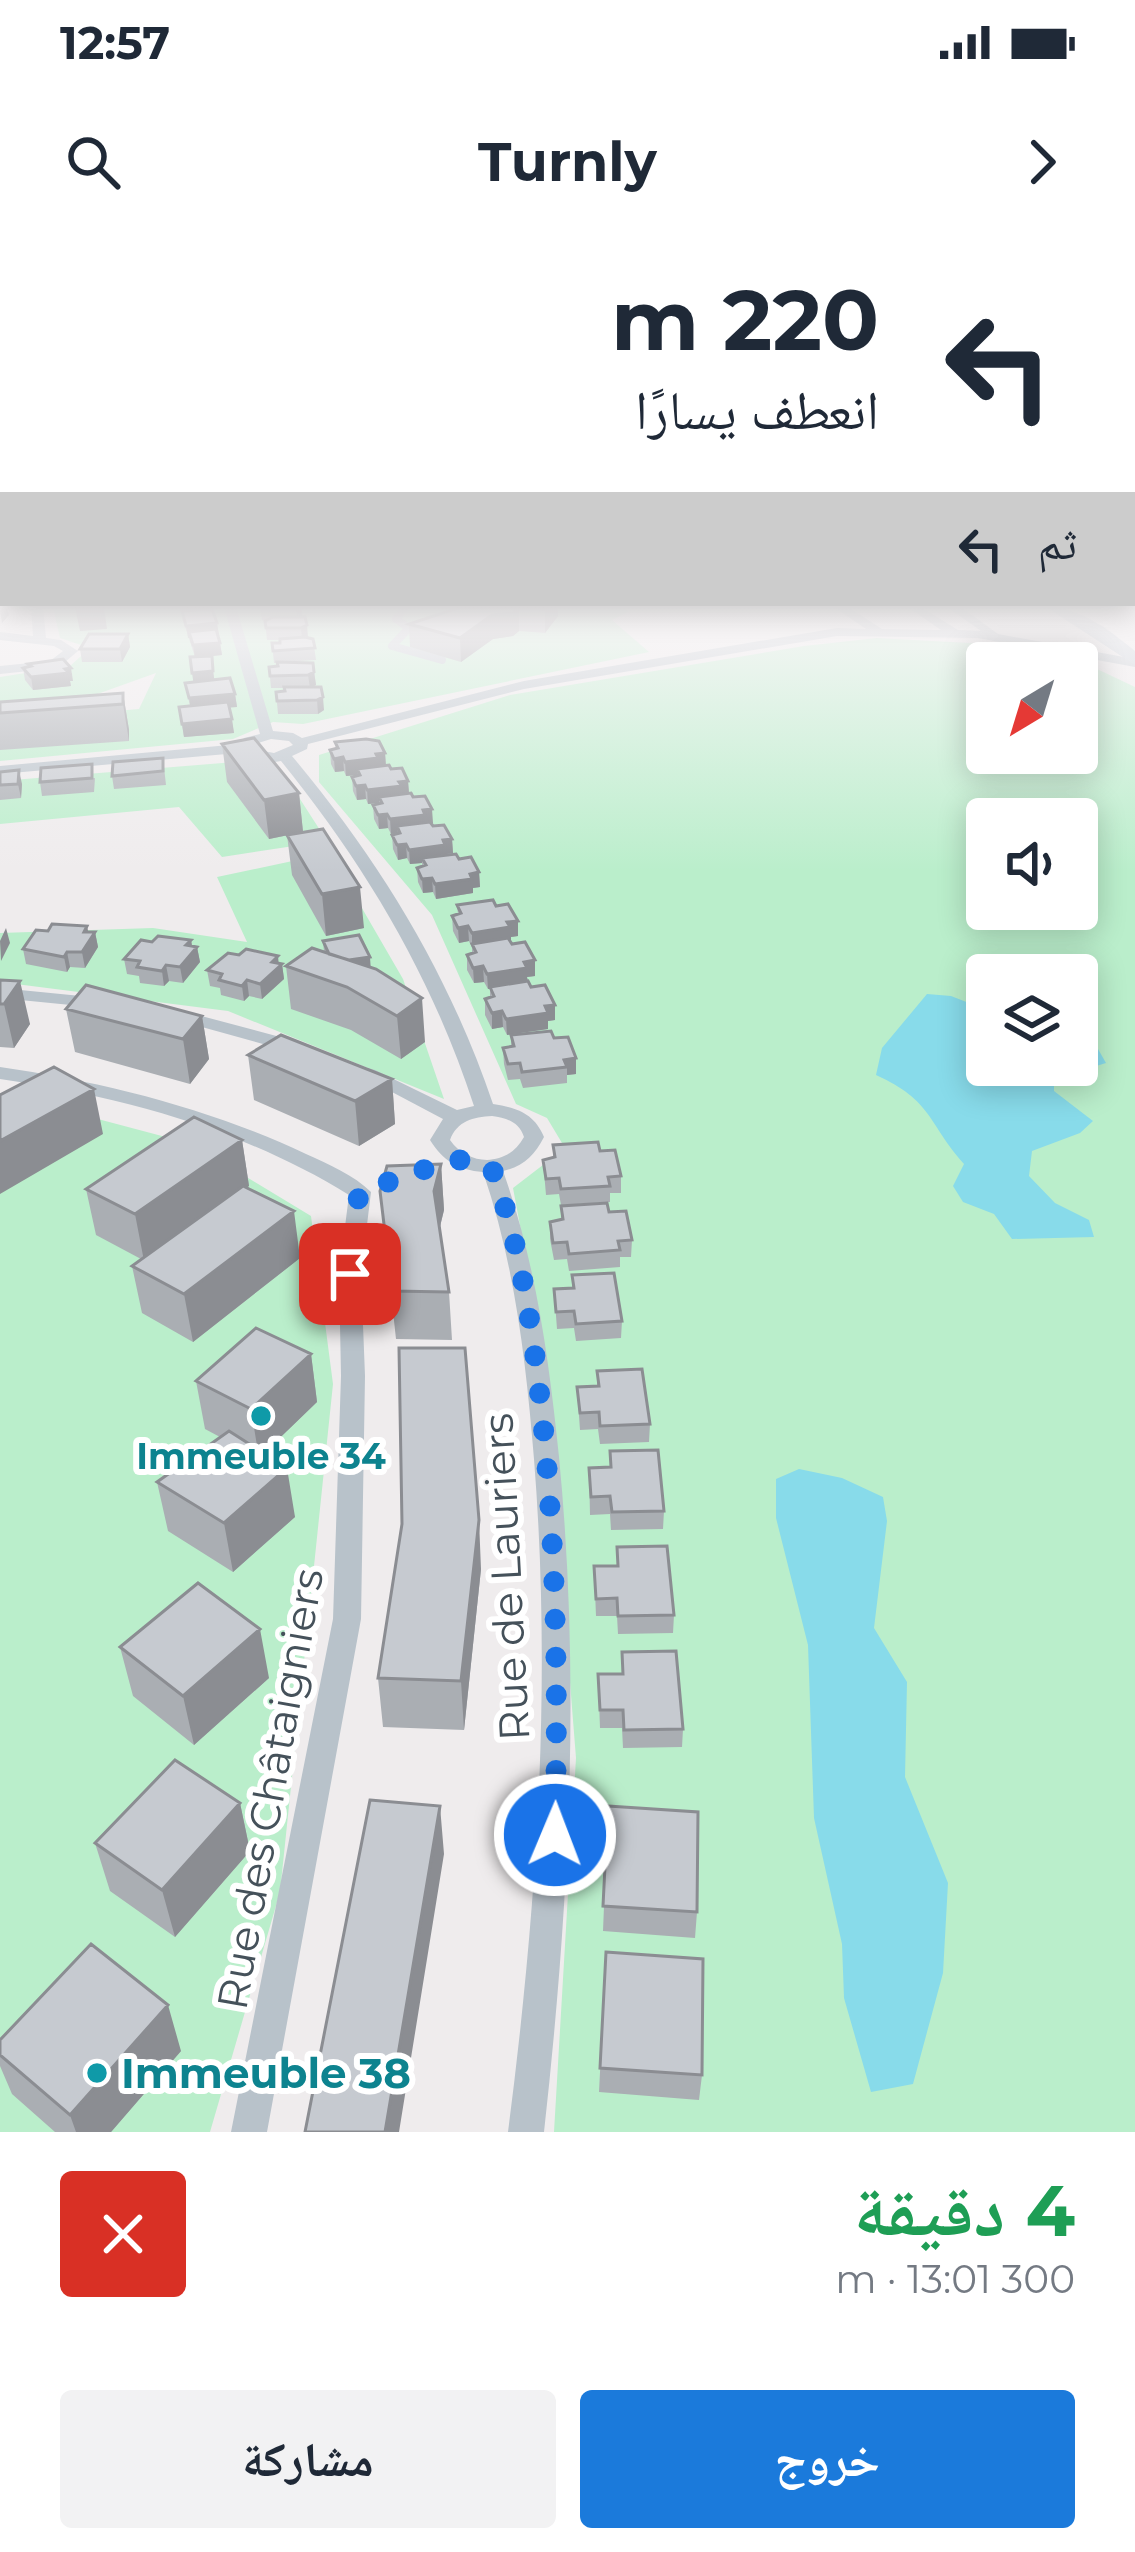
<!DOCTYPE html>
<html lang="ar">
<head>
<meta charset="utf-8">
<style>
  body { margin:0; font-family:Montserrat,"Noto Naskh Arabic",sans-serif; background:#f2f2f3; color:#1f2937; direction:rtl; height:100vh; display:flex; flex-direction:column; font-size:45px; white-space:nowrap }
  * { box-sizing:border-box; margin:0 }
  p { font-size:39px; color:#747a83 }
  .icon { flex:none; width:66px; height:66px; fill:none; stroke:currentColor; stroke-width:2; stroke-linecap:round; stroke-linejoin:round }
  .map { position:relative; height:1892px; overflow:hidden; direction:ltr }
  .side { display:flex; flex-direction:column; background:#fff; flex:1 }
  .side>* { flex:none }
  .hud { position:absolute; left:0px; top:0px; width:1137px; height:366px; box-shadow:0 6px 30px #0003; direction:rtl; background:#fff; color:#1f2937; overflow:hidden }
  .needle { width:78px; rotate:218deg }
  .buttons { position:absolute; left:966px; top:402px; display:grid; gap:24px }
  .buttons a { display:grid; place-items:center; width:132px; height:132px; border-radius:12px; background:#fff; box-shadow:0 6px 30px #0003; font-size:60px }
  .pin { position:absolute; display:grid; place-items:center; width:102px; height:102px; color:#fff; margin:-51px; border-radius:24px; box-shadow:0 6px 18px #0006 }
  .me { position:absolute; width:132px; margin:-66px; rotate:1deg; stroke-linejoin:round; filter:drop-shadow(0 0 9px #0008) }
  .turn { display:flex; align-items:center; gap:42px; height:252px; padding:0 60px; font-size:54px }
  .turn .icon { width:156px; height:156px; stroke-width:2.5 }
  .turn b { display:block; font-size:84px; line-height:102px }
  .then { display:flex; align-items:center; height:114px; padding:0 60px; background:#0003; gap:24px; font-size:45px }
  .round { display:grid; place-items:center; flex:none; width:126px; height:126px; border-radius:12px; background:#f2f2f3 }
  .head { display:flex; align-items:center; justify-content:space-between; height:204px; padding:0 60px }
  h1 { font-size:72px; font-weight:700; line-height:90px; color:#1e9e55 }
  .cta { display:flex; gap:24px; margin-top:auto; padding:24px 60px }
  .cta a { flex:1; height:138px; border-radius:12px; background:#1b7adb; color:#fff; font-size:48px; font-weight:700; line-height:138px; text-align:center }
  .cta a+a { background:#f2f2f3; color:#1f2937 }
  .status { display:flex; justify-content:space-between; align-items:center; height:84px; padding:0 60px; background:#fff; direction:ltr }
  .status svg { height:33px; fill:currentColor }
  header { display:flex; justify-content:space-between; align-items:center; height:156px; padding:0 60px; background:#fff; font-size:54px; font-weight:700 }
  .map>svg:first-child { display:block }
  .green { fill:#baeecb; fill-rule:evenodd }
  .water { fill:#88dbea }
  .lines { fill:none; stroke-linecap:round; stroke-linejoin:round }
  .lane { stroke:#b8c2ca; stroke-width:8 }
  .street { fill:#b8c2ca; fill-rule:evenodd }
  .secondary { fill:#bac6d1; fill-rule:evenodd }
  .wall { fill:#aaaeb3 }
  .shaded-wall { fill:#8b8d92 }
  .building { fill:#c6cad0; stroke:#8b8d92; stroke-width:3 }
  .route { stroke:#1a73e8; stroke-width:21; stroke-dasharray:0 37.8 }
  .culture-dot { fill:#0f9aa8; stroke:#fff; stroke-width:4.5 }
  .labels { text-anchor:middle; stroke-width:12; stroke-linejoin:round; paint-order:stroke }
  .culture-label { font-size:36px; font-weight:bold; fill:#0d838f; stroke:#fff }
  .near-street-label { font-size:42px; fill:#45515a; stroke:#fff }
  .near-culture-label { font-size:42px; font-weight:bold; fill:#0d838f; stroke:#fff; text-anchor:start }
</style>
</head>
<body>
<div class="status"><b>12:57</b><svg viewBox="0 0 49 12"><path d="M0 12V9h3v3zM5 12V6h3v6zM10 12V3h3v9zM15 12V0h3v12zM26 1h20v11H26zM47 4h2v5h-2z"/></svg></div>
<header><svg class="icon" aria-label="forward" viewBox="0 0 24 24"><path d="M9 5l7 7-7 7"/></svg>Turnly<svg class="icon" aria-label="search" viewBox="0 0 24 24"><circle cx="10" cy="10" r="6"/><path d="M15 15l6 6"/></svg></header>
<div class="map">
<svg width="1135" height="1892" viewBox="0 0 1135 1892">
  <rect width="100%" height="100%" fill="#efeced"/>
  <!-- green -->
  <path class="green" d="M53,367H626L628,372L612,380L649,412L303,484L273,482L233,499L0,521V481L139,469L156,433L89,457L0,472V437L70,426L90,408L60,398Z
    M877,398L988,404L1078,420L1135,447V1892H554L576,1518L544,1114L513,948L565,908L547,878L516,864L432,675L319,542V515L510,455L804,406ZM987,423H1077V513H987ZM987,579H1077V669H987ZM987,735H1077V825H987Z
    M235,522L282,531L327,601L222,617L179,567L0,584V541Z
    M330,613L403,739L444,859L228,771L0,742V693L153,688L247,702L217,637Z
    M0,853L192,904L311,976L333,1144L280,1652L210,1892H0Z"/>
  <!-- water -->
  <path class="water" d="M927,754L951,756L987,770V825H1077V798L1098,809L1106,823L1054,839V851L1093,881L1080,893L1032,911L1029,936L1055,963L1089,980L1094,997L1012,999L994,974L963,962L953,946L964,924C927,882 933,861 876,835L882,808Z
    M799,1229L842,1238L883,1257L887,1281L874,1388L907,1442L905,1537L948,1643L943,1733L913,1844L871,1852L844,1758L842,1704L814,1578L808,1405L776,1278V1239Z"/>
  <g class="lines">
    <!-- lane -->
    <path class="lane" d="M405,367L396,379L409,388L392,406L442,420"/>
    <!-- street -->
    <path class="street" d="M31,367H43L46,398L61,400L78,411L58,428L0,434V426L50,421L63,411L54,406L0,400V392L33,396Z
      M224,367H236L273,491L293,493L302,498L524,441L837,388L866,389L834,367H848L882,389L941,390L912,370L921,367L958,390L981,391L947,367H961L998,394L1135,419V427L978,398L837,396L524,449L308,504L307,509L292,516C380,621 449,734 493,864C517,868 534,873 544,897C534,916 524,926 503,931C536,1023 549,1120 559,1217C581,1443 569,1667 544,1892H508C537,1668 552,1444 534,1219C526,1122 515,1025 483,932C458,930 443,921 430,900L443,879L358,834L368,828L375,830L457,870L474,866C432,737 366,626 281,521L275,522L238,513L0,534V526L240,504L244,498L260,494ZM271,499L289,501L293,505L274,513L252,509L255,504ZM492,876C507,878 519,882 524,897C508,927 469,927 450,900C457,881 473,877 492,876Z
      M0,748L101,758L110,763L101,768L0,758Z
      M179,770L306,804L308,808L299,814L173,779L170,775Z
      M0,827C104,842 211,869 306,914C328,924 354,935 371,952L361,1034L365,1136L361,1379L267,1892H231L333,1379L341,1136L339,1034L349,955C244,890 121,856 0,839Z"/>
    <!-- secondary -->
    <path class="secondary" d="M1046,367C1081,367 1109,390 1135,411V425Z"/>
  </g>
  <!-- wall -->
  <path class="wall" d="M182,367H214L222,415L208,416H212L214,440L235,454L237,467H229L234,493L184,497L179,467L190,466L185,443L193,442L195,417L184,383Z
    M260,367H301L307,398L313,399L316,420L285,422L313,423L316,445L312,447L324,470L318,474H278L276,452L285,451V448H271L269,427L278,426L277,423H274L272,403H280V400H267L265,381L267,380H262Z
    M461,367H558V376L545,393L519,391L513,396L493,399L461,422L410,407L409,384Z
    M128,394L130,407L122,422H82L80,409Z
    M28,424L73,441H70L71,446L33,450L25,440L23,428L29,427Z
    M123,453L129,490V501L0,510V462Z
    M335,502L385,513L386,526L408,541L409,553L433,583L431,584L433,586L452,599L453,613L479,632L480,647L473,648V653L436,659L433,652L423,653L418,642L417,628L422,626V623L410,624L407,618L398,620L393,609L392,595L398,593L391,594L388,588L379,589L374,579L373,565L379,563L368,564L366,559L357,560L353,551L352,537L358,535L346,536L344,531L335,532L331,524L330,510L336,509Z
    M222,504L299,553L303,592L269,599L227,542Z
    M163,518L166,545L114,549L112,536Z
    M0,532L22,544L21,558L0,560Z
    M95,538L94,552L42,556L40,542Z
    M287,595L364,688L326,696L292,635Z
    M457,665L496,666L518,681V696L511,697V702L535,736L527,737L528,741L555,780L548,781V789L507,795L503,787L492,789L485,775V759L490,757V749H488L484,742L474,743L467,730V715L472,713V708L469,701L459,703L453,691L452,676L458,674Z
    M88,692H95L98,707L85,728L70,727L67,732L26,724L23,709Z
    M191,700L192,706L197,707L200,722L183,743L169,741L164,746L140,743L139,736L127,734L124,719L152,702Z
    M323,701L371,727L425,802L401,819L351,790L291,769L286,726L324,712Z
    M278,723L282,724L284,739L262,759L249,756L244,761L221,755L220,748L210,746L207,730Z
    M0,740L30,784L14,808L0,807Z
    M66,769L202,776L209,819L190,844L75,812Z
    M511,795L554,798L576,834L567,835V843L523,848L520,839L508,840L504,824L503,808L511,806Z
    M248,815L392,839L395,884L359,906L254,860Z
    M242,900L249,946L246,948L300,1018L193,1102L142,1073L132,1026L141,1019L96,995L86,949Z
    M553,905L600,911L621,936V953H610V962L561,965L559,954L546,955L543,920L553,918Z
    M441,924L444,970L440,987L449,1052L452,1100L396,1099L380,951Z
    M561,966L609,972L632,1000L631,1017H620V1027L569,1031L567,1019L554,1020L550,999V982L561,980Z
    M572,1035L622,1081L621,1098L576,1101L574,1088L557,1089L554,1049L572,1048Z
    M311,1114L317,1162L264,1213L295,1277L233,1332L168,1291L157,1242L220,1197L205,1189L196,1141Z
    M597,1131L650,1184L649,1202L600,1204L598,1189L580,1190L577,1147L597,1146Z
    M610,1211L664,1271L663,1289L611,1290L610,1274L590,1275L589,1228L610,1227Z
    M617,1307L674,1375L673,1393L618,1394L617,1376H596L594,1326H617Z
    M481,1329L464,1490L383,1487L378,1438Z
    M120,1407L269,1438L194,1505L133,1456Z
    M622,1412L683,1489L682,1507L623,1508L622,1488H600L598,1434H622Z
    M240,1563L250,1611L175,1697L110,1651L95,1603Z
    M608,1566L697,1672L695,1698L603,1691Z
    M606,1712L702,1835L699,1860L599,1852Z
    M0,1800L181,1811L111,1892H55L12,1854L0,1826Z"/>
  <!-- shaded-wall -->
  <path class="shaded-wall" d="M3,367H7L9,375L2,383L0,371Z
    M75,367H104L107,389L80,391Z
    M183,367H214V374L185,377Z
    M301,367L302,377L297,380L296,368Z
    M519,367V391L513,396L493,399L461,422L460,398L492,375Z
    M540,367H558V376L545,393V369Z
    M217,383L219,395L189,392L190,398H188L186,386Z
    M307,385L308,397L302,400L301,388Z
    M128,394L130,407L122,422L120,409Z
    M220,403L222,415L195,418L193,405Z
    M71,428L73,441H70L71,446L33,450L31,437Z
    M213,431L215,444L194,446L192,433Z
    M314,432L316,445L310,448L308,435Z
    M123,453L129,490V501L123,464Z
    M235,454L237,467L191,471L189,458Z
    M323,457L324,470L318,474L317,460Z
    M232,479L234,493L184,497L182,484Z
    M385,513L386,527L357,529L358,535L346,536L345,522Z
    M343,517L344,531L335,532L334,519Z
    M19,530L22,544L21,558L18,544Z
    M408,541L409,554L379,557V563L368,564L367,550Z
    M365,545L366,559L357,560L356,546Z
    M299,553L303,592L269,599L264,560Z
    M432,569L433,583L397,586L398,593L391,594L390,579Z
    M387,574L388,588L379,589L378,575Z
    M452,599L453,613L422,618V623L410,624L409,610Z
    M406,604L407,618L398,620L397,605Z
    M479,632L480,647L473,648V653L436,659L435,644Z
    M432,638L433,652L423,653L422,639Z
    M360,647L364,688L326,696L322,654Z
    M518,681V696L511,697V702L472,704V693Z
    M87,686L90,700L95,692L98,707L85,728L82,712L84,692Z
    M468,686L469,701L459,703L458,688Z
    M6,688L10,703L1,721L0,701Z
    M191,700L193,712L197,707L200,722L183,743L180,727L186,705Z
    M67,712L70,727L67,732L64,717Z
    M278,716L279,727L282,724L284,739L262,759L260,744L272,722Z
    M370,717L371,732L334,723Z
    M535,720V736L527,737L528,743L488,749L487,734Z
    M166,725L169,741L164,746L162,731Z
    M483,726L484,742L474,743L473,728Z
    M247,740L249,756L244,761L242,746Z
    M20,741L30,784L14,808L4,764Z
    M422,758L425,802L401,819L397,776Z
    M555,765V780L548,781V789L507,795L506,779L545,766Z
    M502,771L503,787L492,789V773Z
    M202,776L209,819L190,844L183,799Z
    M576,818V834L567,835V827L564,820Z
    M392,839L395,884L359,906L355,861Z
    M94,849L103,894L0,954V901Z
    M242,900L249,946L144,1021L135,974Z
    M441,924L444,970L437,998L434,951Z
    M294,971L300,1018L193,1102L184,1054Z
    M311,1114L317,1162L259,1218L251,1169Z
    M287,1228L295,1277L233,1332L224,1283Z
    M479,1280L481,1329L464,1490L461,1441Z
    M260,1389L269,1438L194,1505L183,1456Z
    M240,1563L250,1611L175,1697L162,1650Z
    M440,1566L444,1614L399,1892H385Z
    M168,1765L181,1811L111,1892H76L70,1875Z"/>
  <!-- building -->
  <path class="building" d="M461,367H547L545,369L519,367L513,373L492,375L460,398L409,384Z
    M212,369L217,383L186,386L182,371Z
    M273,377H305L307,385L301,388H266L265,381Z
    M216,389L220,403L193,405L189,392Z
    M89,394H128L120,409H80Z
    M305,397L313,399L315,408L273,411L272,403H280V399Z
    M212,416L213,431L192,433L190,417Z
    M63,419L71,428L65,429L69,433L31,437L23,428L31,426L28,424Z
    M277,422L313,423L314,432L308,435L270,436L269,427L278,426Z
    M230,438L235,454L189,458L185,443Z
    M284,447H321L323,457L317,460L277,461L276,452L285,451Z
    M123,453V464L0,473V462Z
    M228,462L232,479L182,484L179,467Z
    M254,498L299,553L264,560L222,504Z
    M366,499L379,501L385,513L376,514L378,518L345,522L343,517L334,519L330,510L338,508L335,502Z
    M163,518V531L112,536L113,522Z
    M92,524V538L40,542L41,528Z
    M389,525L391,529L402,528L408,541L399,542L402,546L367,550L365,545L356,546L352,537L360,535L357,529Z
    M19,530L18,544L0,545V532Z
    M411,553L413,557L425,556L432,569L423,570L425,575L390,579L387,574L378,575L373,565L382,563L379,557Z
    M430,582L433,586L444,585L452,599L443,600L445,605L409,610L406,604L397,605L392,595L400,593L397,586Z
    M323,589L360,647L322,654L287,595Z
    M456,614L459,619L471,617L479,632L470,634L472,639L435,644L432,638L422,639L417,628L426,625L422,618Z
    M493,660L496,666L508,664L518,681L507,682L510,687L472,693L468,686L458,688L452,676L461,673L457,665Z
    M52,684L87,686L84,692H95L82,712H67L64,717L23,709L36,690L48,691Z
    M359,695L370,717L349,720L329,714L323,701Z
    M158,696L191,700L186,705L197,707L180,727L166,725L162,731L137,727L140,721L124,719L141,700L152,702Z
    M508,698L512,704L525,702L535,720L524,722L527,728L487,734L483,726L473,728L467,715L476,712L472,704Z
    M312,708L376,729L422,758L397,776L347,747L286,726Z
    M246,709L278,716L272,722L282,724L260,744L247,740L242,746L219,740L222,734L207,730L228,713L239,715Z
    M0,740L20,741L4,764H0Z
    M528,741L531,747L545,745L555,765L545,766L548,773L506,779L502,771L492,773L485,759L494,756L490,747Z
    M86,745L202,776L183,799L66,769Z
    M551,791L554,798L568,797L576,818L564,820L567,827L522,832L520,823L508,824L503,808L514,806L511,795Z
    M281,795L392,839L355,861L248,815Z
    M54,827L94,849L0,901V855Z
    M194,877L242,900L135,974L86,949Z
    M598,902L600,911L615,910L621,936L608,937L610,946L561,949L559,938L546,939L543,920L555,917L553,905Z
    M441,924L434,951L449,1052L392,1051L380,951L387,926Z
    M243,946L294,971L184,1054L132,1026Z
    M607,963L609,972L626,971L632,1000L618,1001L620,1010L569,1014L567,1002L553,1003L550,982L563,979L561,966Z
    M614,1033L622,1081L576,1084L574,1071L556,1072L554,1049L574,1048L572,1035Z
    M256,1088L311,1114L251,1169L196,1141Z
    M399,1108H465L479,1280L461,1441L378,1438L402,1284Z
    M642,1129L650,1184L600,1186L599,1172L580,1173L577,1147L599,1146L597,1131Z
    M229,1191L287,1228L224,1283L157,1242Z
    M658,1210L664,1271L612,1272L610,1256L591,1257L589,1228L611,1227L610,1211Z
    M667,1306L674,1375L618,1376L617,1358L596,1359L594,1326H618L617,1307Z
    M198,1343L260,1389L183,1456L120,1407Z
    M676,1411L683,1489L624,1490L623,1470H600L598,1434H623L622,1412Z
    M175,1520L240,1563L162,1650L95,1603Z
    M370,1560L440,1566L385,1892H305Z
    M608,1566L698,1572L697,1672L603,1666Z
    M91,1704L168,1765L70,1875L0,1815V1800Z
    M606,1712L703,1719L702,1835L600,1828Z"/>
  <!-- sky -->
  <linearGradient id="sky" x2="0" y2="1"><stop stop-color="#81c4e9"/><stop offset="0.58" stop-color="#f8f6f7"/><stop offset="1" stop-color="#f8f6f7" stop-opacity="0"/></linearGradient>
  <rect width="1135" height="632" fill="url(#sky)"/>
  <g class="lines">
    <!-- route -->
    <path class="route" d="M350,1034L359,952L455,919L491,926C519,999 531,1079 540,1157C557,1303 558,1448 555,1595"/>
  </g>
  <!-- markers -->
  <g class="culture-dot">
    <circle cx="261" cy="1176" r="12"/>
    <circle cx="97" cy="1833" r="12"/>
  </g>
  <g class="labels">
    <!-- culture labels -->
    <g class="culture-label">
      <text x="261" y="1229">Immeuble 34</text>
    </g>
    <!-- near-street labels -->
    <g class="near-street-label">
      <text transform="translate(506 1337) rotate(-93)" y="15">Rue de Lauriers</text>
      <text transform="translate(270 1549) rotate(-80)" y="15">Rue des Châtaigniers</text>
    </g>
    <!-- near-culture labels -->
    <g class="near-culture-label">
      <text x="121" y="1848">Immeuble 38</text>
    </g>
  </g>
</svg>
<div class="buttons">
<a><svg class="needle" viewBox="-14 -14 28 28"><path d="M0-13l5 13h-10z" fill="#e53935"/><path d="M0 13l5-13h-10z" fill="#747a83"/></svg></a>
<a><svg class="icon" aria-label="sound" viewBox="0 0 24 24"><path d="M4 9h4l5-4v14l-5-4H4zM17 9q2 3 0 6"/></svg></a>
<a><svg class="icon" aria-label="layers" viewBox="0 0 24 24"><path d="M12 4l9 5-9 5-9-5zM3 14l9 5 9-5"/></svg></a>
</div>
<div class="pin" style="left:350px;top:1034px;background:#d93025"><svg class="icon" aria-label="arrive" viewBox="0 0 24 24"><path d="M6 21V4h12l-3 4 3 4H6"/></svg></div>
<svg class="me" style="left:555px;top:1595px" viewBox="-20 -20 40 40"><circle r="17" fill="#1a73e8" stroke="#fff" stroke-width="3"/><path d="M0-11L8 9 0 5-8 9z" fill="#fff"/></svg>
<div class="hud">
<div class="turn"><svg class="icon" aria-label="left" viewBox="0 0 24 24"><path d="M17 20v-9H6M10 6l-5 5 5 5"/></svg><div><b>220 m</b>انعطف يسارًا</div></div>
<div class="then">ثم<svg class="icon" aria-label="left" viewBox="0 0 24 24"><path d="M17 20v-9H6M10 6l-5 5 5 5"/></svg></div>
</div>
</div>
<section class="side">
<div class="head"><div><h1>4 دقيقة</h1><p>300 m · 13:01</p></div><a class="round" style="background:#d93025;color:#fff"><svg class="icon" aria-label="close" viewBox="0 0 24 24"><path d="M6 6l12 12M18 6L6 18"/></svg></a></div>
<div class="cta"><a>خروج</a><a>مشاركة</a></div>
</section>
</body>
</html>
